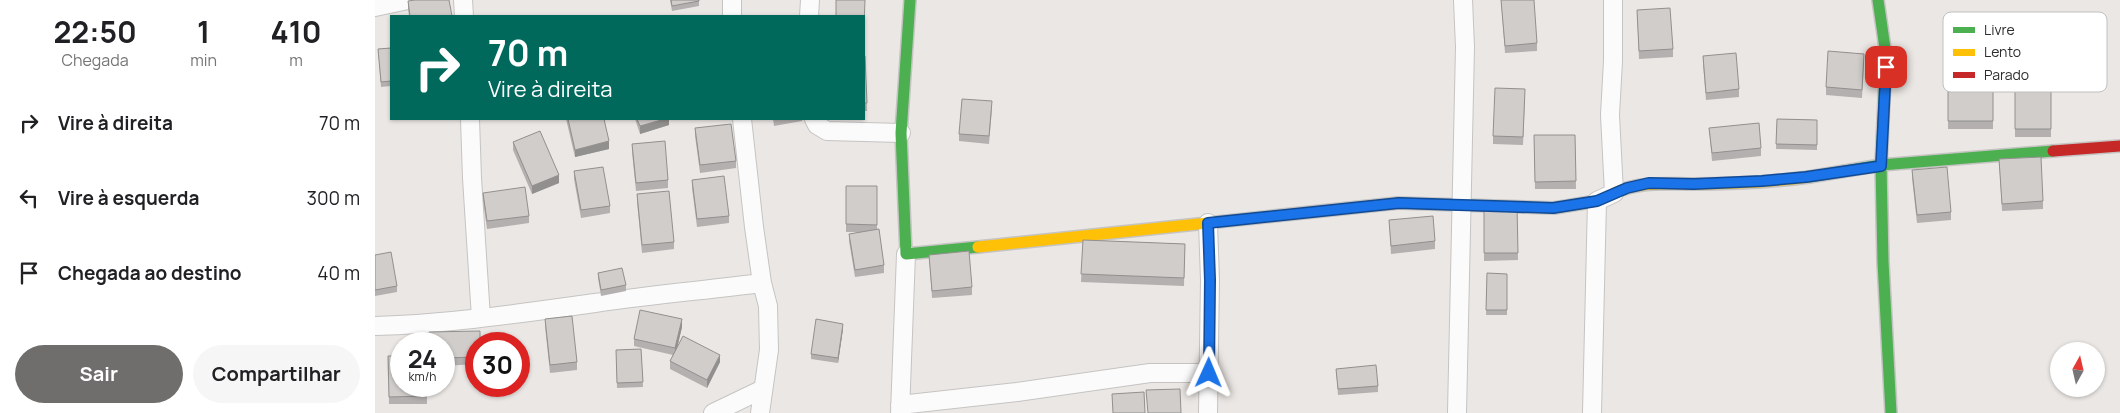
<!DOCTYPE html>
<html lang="pt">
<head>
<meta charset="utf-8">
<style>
  body { margin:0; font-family:Manrope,sans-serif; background:#f6f6f6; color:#202124; height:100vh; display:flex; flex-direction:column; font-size:19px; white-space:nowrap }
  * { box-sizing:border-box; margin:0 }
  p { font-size:16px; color:#757577 }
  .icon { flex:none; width:28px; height:28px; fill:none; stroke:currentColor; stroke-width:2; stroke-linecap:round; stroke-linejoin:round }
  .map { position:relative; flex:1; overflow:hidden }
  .drawer { display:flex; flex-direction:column; background:#fff; width:375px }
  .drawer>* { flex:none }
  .top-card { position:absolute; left:15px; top:15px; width:475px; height:105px; border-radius:0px; box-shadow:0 1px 4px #0004; background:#00695c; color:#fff; overflow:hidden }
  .needle { width:32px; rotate:8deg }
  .tools { position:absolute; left:1675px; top:342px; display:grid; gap:10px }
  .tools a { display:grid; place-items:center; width:55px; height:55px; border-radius:50%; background:#fff; box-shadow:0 1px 4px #0004; font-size:25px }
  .speed { position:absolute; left:15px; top:332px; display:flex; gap:10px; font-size:25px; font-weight:700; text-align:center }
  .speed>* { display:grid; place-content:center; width:65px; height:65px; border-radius:50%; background:#fff; box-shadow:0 1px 4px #0004; line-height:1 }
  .speed small { font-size:12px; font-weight:400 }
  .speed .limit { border:8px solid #d22; background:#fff; color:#111 }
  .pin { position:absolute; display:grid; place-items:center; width:42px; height:42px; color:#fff; margin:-21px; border-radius:10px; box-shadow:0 2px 8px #0006 }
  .me { position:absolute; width:55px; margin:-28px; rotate:1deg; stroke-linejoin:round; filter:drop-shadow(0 0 4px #0008) }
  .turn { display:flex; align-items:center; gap:18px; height:105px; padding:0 15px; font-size:22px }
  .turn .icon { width:65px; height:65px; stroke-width:2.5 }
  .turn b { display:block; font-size:35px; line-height:42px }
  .eta { display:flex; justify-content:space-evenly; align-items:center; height:85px; text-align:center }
  .eta b { font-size:30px; font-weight:700; line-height:35px }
  .button { display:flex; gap:10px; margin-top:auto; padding:10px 15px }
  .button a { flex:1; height:58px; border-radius:30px; background:#706e6d; color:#fff; font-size:20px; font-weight:700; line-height:58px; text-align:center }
  .button a+a { background:#f6f6f6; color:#202124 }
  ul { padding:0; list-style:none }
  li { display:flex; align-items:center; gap:15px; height:75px; padding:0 15px }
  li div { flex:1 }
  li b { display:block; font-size:19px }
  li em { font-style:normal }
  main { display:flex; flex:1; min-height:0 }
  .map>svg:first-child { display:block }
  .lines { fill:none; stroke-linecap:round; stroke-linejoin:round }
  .street-casing { stroke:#c5c4c3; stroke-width:20 }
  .fast-casing { stroke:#c5c4c3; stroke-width:14 }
  .slow-casing { stroke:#c5c4c3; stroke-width:14 }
  .jam-casing { stroke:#c5c4c3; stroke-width:14 }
  .street { stroke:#fcfbfb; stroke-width:18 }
  .fast { stroke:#4caf50; stroke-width:11 }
  .slow { stroke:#ffc107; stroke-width:11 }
  .jam { stroke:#c62828; stroke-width:11 }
  .wall { fill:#b3b0af }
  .shaded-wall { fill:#92908e }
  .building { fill:#d0cdcb; stroke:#92908e }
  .route-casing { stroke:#114b97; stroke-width:12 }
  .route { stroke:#1a73e8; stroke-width:9 }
  .key { fill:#fff; stroke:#c0c0c0; stroke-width:1 }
  .key-label { font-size:14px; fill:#2d2d2d }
</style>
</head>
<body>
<main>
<section class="drawer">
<div class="eta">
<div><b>22:50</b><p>Chegada</p></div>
<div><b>1</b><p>min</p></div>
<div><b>410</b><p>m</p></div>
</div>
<ul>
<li><svg class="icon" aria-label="right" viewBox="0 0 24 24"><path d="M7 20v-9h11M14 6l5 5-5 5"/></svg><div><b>Vire à direita</b></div><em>70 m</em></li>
<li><svg class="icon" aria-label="left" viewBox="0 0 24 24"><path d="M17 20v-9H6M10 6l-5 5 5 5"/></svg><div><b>Vire à esquerda</b></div><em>300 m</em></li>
<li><svg class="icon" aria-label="arrive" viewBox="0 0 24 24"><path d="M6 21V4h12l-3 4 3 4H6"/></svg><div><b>Chegada ao destino</b></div><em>40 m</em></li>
</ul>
<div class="button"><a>Sair</a><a>Compartilhar</a></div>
</section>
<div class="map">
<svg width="1745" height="413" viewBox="0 0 1745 413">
  <rect width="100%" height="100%" fill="#ebe7e4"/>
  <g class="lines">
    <!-- street casing -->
    <g class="street-casing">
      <path id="street" d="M88,0L89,16
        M357,0V16
        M0,7L33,0
        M434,16L435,0
        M95,119L97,178L106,318
        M367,119L379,227L387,283L393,306L394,350L385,413
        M439,119L442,125L452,131L526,133
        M833,223L835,280L833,413
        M0,326C74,324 147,313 220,303C275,295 331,290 387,283
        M525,405L642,392L775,373H834
        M338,413L388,389
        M525,413L531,254
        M1082,413L1090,47L1088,0
        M1217,413L1222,201L1239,193L1235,115L1238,61V0"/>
    </g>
    <!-- fast casing -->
    <g class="fast-casing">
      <path id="fast" d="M535,0L526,133L531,254L603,247
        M1503,0L1511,55L1506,165L1508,262L1516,413
        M1434,177L1506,165L1678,151
        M1023,203L1179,208L1222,201"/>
    </g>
    <!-- slow casing -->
    <g class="slow-casing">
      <path id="slow" d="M1239,193C1265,181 1290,184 1318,184C1357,184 1396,182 1434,177
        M603,247L1023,203"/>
    </g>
    <!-- jam casing -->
    <g class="jam-casing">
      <path id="jam" d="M1678,151L1745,146"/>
    </g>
    <!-- street -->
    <use href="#street" class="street"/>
    <!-- fast -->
    <use href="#fast" class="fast"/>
    <!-- slow -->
    <use href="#slow" class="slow"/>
    <!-- jam -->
    <use href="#jam" class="jam"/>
  </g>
  <!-- wall -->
  <path class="wall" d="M295,0H324V6L297,11Z
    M1126,0L1162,43V51L1130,53Z
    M33,1L77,16H34L33,9Z
    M1262,10L1298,49V57L1264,59Z
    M1687,26L1727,65V73L1691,76Z
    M16,48V86L6,87L3,49Z
    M489,56H490L492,111H489Z
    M1328,56L1364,89V97L1331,100L1328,64Z
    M1489,62L1487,98L1451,95V87Z
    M1573,86L1618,87V129H1573Z
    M1640,88L1676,89V137H1640Z
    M1150,97L1148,145L1118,144V136Z
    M617,109L614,144L584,141V134Z
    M191,119H229L234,149L200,157Z
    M260,119H294V125L265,134Z
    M398,119H427V121L399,126Z
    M1402,119L1442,120V150L1401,149Z
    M320,128L361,161V168L325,173L320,136Z
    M1334,128L1386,148V156L1337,161Z
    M1159,135H1200L1201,189H1160Z
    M138,142L184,183L157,194L138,150Z
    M257,144L293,180V188L261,191L257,152Z
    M1624,159L1668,201V209L1627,211Z
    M1537,170L1576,212V220L1542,223L1537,178Z
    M199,171L235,206V213L206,218L199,179Z
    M317,180L354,216V223L322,227L317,188Z
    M471,186H502V229L509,265V273L480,277L474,241V234L484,232H471Z
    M108,193L154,216V223L112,229L108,201Z
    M262,194L299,242V249L267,253L262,202Z
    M1142,206L1143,260L1109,261V207Z
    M1014,220L1060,241V249L1016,254Z
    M708,240L810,244L809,286L706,282Z
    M0,255L22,286V292L0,296Z
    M554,255L597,287V295L557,298Z
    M223,273L251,285V291L226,296L223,278Z
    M1112,273L1132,274V315H1111Z
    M170,319L202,362V370L175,373L170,326Z
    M307,327L302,349L345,362L332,388L295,369V361L298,355L259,346V339Z
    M468,329L463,363L436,359V354Z
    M69,344H101V364L69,366Z
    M266,349L268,387L242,388L241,350Z
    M13,356L52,386V404H14Z
    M961,369L1003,386V392L963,395Z"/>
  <!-- shaded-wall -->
  <path class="shaded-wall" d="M290,119H294V125L265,134V126Z
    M234,141V149L200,157V150Z
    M184,175V183L157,194V186Z
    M307,319V327L300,356V348Z
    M468,324V329L463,363V358Z
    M345,355V362L332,388V380Z"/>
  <!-- building -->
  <path class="building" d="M40,0H74L77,16H35L33,1Z
    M296,0H324V1L297,6Z
    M461,0H490L489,25V16H461Z
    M1126,0H1159L1162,43L1130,46Z
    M1295,8L1298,49L1264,51L1262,10Z
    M16,48V81L6,82L3,49Z
    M1453,51L1489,54L1487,90L1451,87Z
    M1361,53L1364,89L1331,93L1328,56Z
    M489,56H490L492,103H489Z
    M1573,86L1618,87V121H1573Z
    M1120,88L1150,89L1148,137L1118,136Z
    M1640,88L1676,89V129H1640Z
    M587,99L617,101L614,136L584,134Z
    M193,119H229L234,141L200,150Z
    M262,119H290L265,126Z
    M1402,119L1442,120V145L1401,144Z
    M1384,123L1386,148L1337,153L1334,128Z
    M356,124L361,161L325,165L320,128Z
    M165,131L184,175L157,186L138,142Z
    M1159,135H1200L1201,181L1160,182Z
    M290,141L293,180L261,183L257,144Z
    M1666,157L1668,201L1627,204L1624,159Z
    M228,167L235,206L206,210L199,171Z
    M1572,167L1576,212L1542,215L1537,170Z
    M349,176L354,216L322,219L317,180Z
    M471,186H502V225L471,224Z
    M150,187L154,216L112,221L108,193Z
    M294,191L299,242L267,245L262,194Z
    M1142,206L1143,253H1109V207Z
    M1058,216L1060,241L1016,246L1014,220Z
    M504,229L509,265L480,270L474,234Z
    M708,240L810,244L809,278L706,274Z
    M594,251L597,287L557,291L554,255Z
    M16,252L22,286L0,290V255Z
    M247,268L251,285L226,290L223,273Z
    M1112,273L1132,274V310H1111Z
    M265,310L307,319L300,348L259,339Z
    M197,316L202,362L175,365L170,319Z
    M441,319L468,324L463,358L436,354Z
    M105,331V344H101V357L69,358V344H54V332Z
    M308,336L345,355L332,380L295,361Z
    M266,349L268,382L242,383L241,350Z
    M13,356H26V386H52V396L14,397Z
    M1001,365L1003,386L963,389L961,369Z
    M805,389L806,413H773L771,390Z
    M769,392L770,413H738L737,394Z"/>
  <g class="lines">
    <!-- route casing -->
    <g class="route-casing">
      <path id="route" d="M834,373L835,280L833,223L1024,203L1178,208L1222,201L1252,188L1274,183L1319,184L1387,181L1431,177L1506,166L1511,67"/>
    </g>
    <!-- route -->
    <use href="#route" class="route"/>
  </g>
  <!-- legend -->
  <rect x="1568" y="12" width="164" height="80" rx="8" class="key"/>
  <rect x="1578" y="27" width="22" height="6" fill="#4caf50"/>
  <rect x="1578" y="49" width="22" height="7" fill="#ffc107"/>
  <rect x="1578" y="72" width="22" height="6" fill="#c62828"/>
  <g class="key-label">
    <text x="1609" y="35">Livre</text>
    <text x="1609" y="57">Lento</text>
    <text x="1609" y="80">Parado</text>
  </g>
</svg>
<div class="tools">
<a><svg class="needle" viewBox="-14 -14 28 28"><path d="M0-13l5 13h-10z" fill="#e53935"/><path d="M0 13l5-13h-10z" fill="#757577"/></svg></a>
</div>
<div class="speed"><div>24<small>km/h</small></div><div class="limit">30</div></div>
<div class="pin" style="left:1511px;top:67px;background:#d93025"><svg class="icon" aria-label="arrive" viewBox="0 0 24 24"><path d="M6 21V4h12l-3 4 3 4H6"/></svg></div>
<svg class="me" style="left:834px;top:373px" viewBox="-20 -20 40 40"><path d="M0-17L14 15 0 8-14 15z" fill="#1a73e8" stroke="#fff" stroke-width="4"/></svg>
<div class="top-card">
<div class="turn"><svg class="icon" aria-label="right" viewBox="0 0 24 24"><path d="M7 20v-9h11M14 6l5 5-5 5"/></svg><div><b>70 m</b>Vire à direita</div></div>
</div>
</div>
</main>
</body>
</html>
